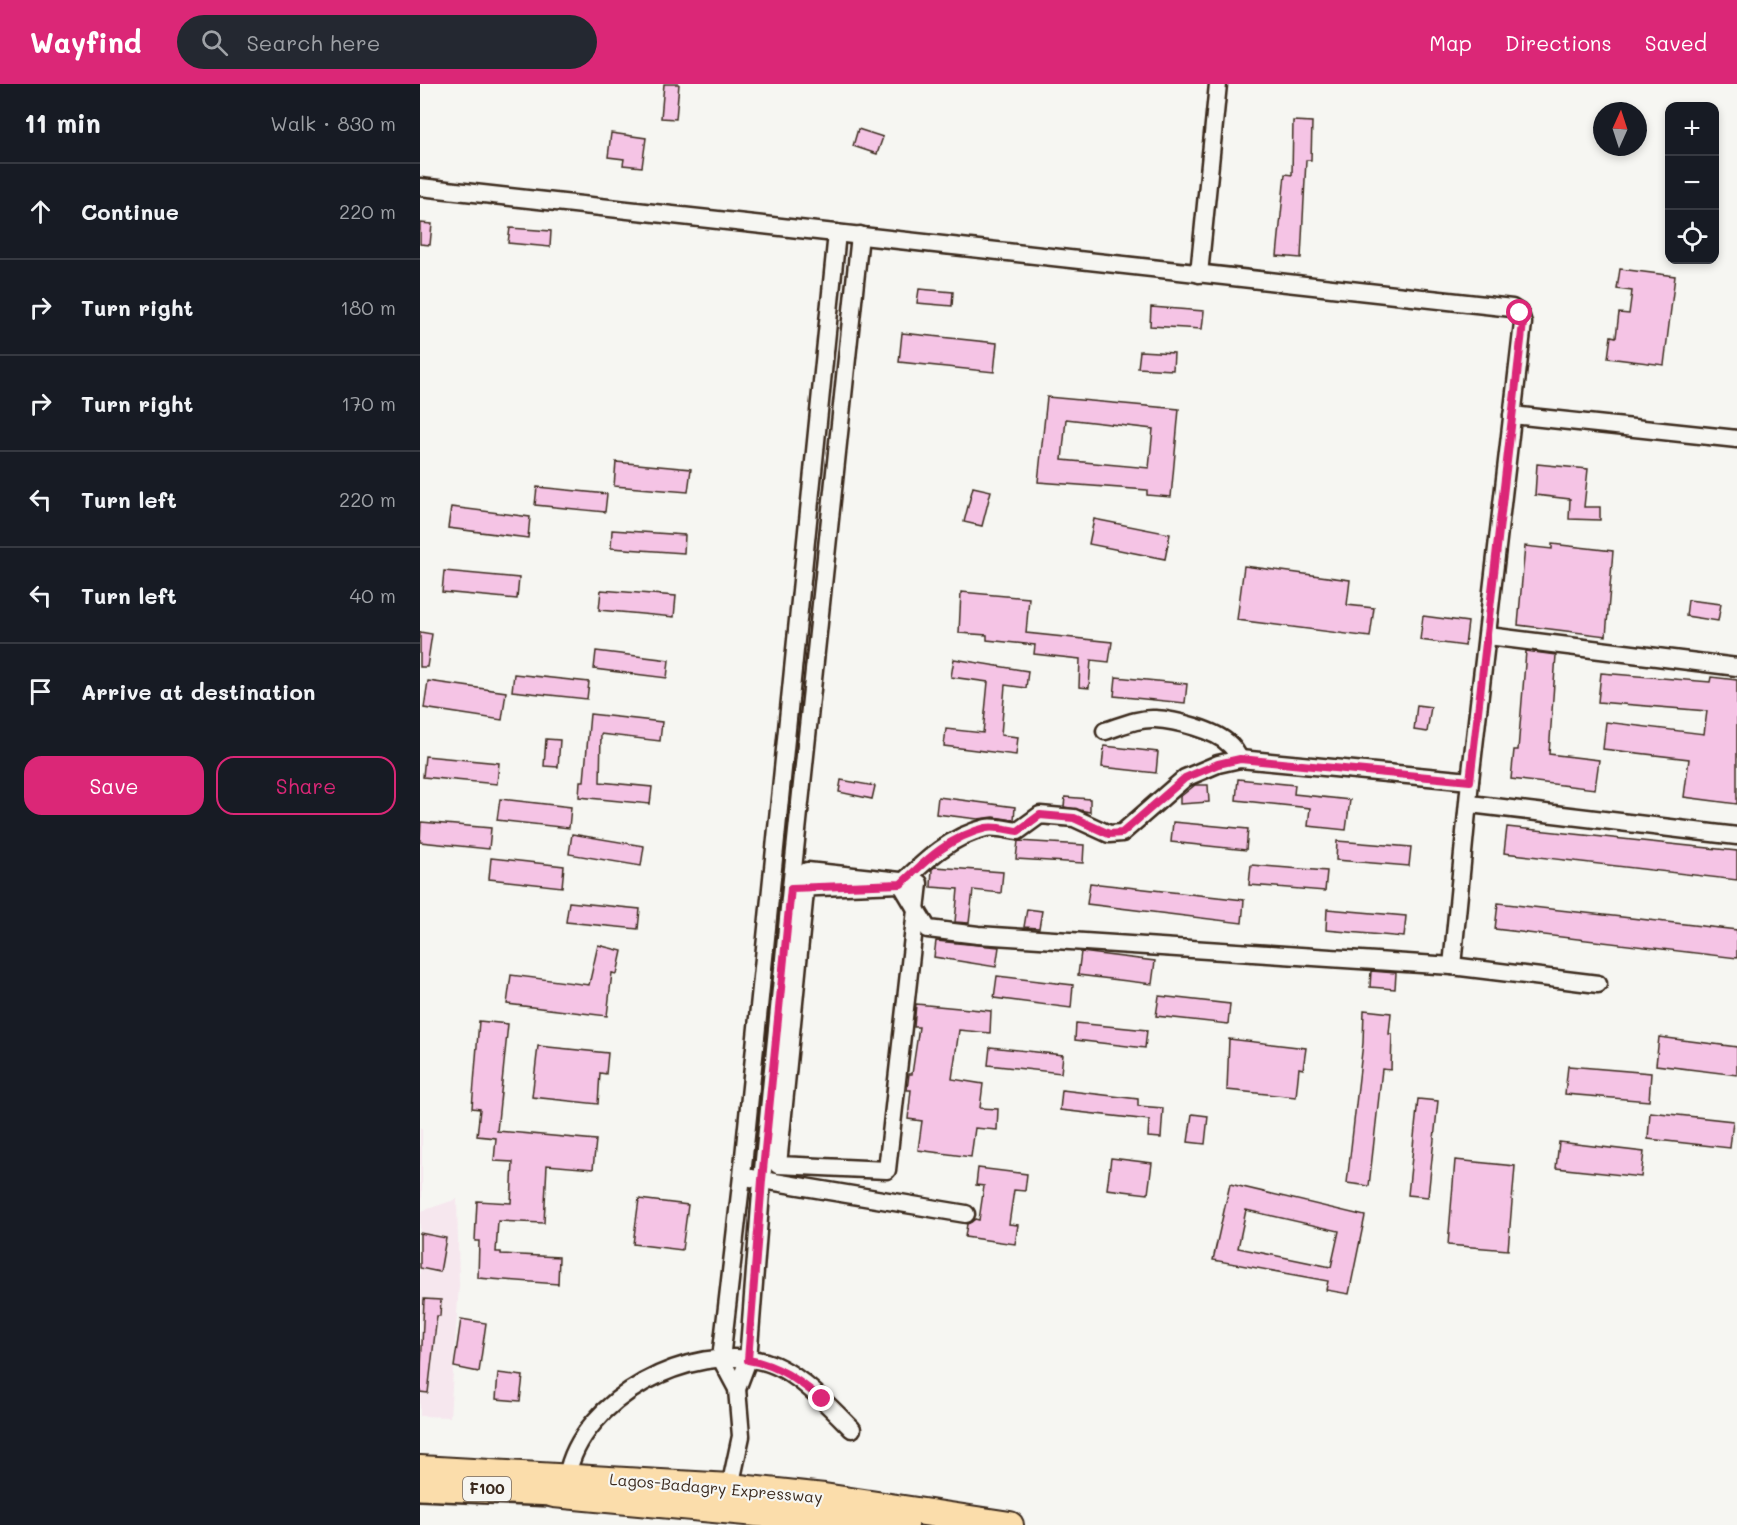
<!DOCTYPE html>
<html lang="en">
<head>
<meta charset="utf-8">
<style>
	:root { --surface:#171b24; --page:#242831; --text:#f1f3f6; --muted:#9ea1a6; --line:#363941; --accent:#db2777 }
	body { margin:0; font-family:Mali,sans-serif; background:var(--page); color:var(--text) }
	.controls { position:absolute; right:18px; top:18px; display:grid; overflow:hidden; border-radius:12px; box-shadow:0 3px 9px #0003 }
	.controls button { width:54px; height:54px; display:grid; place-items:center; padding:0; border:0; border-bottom:2px solid var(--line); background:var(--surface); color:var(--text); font:30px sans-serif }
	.compass { position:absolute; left:1173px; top:18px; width:54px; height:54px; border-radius:50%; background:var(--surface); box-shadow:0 3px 9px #0003; rotate:3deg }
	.stop { position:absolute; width:18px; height:18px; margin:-14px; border:4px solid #db2777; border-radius:50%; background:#fff }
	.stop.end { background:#db2777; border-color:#fff; box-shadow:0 2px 6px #0008 }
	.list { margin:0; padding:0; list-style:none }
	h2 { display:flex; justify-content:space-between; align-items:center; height:78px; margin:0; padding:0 24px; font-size:26px }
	h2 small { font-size:20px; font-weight:400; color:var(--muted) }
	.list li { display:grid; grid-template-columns:39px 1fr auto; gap:18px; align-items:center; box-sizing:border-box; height:96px; padding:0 24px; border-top:2px solid var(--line) }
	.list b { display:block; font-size:22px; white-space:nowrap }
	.list em { font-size:20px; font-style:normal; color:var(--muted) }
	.actions { display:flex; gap:12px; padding:18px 24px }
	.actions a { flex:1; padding:14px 0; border:2px solid var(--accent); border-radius:18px; text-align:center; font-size:21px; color:var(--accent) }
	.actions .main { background:var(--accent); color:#fff }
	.icon { flex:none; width:33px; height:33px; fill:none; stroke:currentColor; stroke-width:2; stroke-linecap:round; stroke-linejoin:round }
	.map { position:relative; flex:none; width:1317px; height:1441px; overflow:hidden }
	header { display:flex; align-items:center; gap:36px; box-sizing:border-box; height:84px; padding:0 30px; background:var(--accent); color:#fff }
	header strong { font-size:28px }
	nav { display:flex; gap:33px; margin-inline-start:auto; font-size:21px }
	.search { width:420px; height:54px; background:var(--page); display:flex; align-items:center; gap:15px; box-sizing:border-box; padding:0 21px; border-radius:33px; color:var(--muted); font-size:22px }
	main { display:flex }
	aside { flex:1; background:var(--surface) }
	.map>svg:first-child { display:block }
	.built { fill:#f6e7ee }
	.building { fill:#f5c4e5; stroke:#3b2a1e; stroke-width:1.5; fill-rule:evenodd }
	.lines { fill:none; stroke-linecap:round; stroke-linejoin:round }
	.minor-casing { stroke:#3b2a1e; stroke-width:21 }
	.primary-casing { stroke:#3b2a1e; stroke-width:30 }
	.trunk-casing { stroke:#3b2a1e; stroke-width:32 }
	.motorway-casing { stroke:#3b2a1e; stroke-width:34 }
	.minor { stroke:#f6f6f2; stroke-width:16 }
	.primary { stroke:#fbddab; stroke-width:26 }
	.trunk { stroke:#fbddab; stroke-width:27 }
	.motorway { stroke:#fbddab; stroke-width:30 }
	.route { stroke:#db2777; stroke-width:8 }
	.labels { text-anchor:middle; stroke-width:4.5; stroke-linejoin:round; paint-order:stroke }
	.shield { fill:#f6f6f2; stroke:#73675e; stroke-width:1.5 }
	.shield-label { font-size:15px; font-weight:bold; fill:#3b2a1e }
	.street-label { font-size:16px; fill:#3b2a1e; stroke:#f6f6f2 }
</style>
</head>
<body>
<header>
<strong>Wayfind</strong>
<div class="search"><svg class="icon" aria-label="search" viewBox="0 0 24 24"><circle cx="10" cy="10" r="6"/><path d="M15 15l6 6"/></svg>Search here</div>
<nav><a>Map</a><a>Directions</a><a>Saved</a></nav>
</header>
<main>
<aside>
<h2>11 min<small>Walk · 830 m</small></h2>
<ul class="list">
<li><svg class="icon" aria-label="ahead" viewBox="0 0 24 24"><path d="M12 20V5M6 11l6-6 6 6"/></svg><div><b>Continue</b></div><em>220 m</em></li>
<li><svg class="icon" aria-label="right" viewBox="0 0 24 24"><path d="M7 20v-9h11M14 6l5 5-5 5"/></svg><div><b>Turn right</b></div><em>180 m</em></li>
<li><svg class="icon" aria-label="right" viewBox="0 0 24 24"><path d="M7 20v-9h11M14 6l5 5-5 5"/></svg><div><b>Turn right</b></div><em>170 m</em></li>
<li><svg class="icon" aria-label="left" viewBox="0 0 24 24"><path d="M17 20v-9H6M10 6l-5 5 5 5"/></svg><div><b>Turn left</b></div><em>220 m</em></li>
<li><svg class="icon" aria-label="left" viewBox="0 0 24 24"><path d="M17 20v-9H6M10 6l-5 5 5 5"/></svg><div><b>Turn left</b></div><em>40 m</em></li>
<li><svg class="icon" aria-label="arrive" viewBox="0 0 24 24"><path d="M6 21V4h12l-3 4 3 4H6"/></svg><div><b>Arrive at destination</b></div></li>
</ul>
<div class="actions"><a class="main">Save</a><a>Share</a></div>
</aside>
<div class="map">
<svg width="1317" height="1441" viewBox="0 0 1317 1441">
	<rect width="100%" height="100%" fill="#f6f6f2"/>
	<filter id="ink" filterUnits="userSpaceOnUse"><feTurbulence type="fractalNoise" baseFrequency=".0167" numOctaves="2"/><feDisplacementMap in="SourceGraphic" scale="12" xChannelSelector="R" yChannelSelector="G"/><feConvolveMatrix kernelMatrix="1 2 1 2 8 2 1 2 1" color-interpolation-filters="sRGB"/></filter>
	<g filter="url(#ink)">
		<polygon class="built" points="0,1043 2,1046 2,1127 37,1115 39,1201 30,1333 0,1332"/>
		<g class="building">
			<polygon points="244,0 259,0 256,35 241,34"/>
			<polygon points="873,37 892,38 891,76 886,76 881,174 857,172 865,90 872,91"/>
			<polygon points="438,45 463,53 457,70 433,62"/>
			<polygon points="191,49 226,54 222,83 203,81 204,75 188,73"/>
			<polygon points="0,139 12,140 10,161 0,160"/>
			<polygon points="90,144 131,147 130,163 88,159"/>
			<polygon points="1200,185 1255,192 1244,281 1188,274 1191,252 1196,253 1199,229 1209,230 1212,207 1197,205"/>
			<polygon points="499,205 533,208 532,222 497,219"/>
			<polygon points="731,223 784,227 782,245 730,242"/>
			<polygon points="482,249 577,259 574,288 479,278"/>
			<polygon points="720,267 754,269 753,286 718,284"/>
			<path d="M627,313L759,325L751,413L727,411V406L618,398ZM646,335L733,345L729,384L642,376Z"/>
			<polygon points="196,378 271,385 268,408 194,402"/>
			<polygon points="1117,380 1168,385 1164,423 1180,423 1180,436 1149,435 1150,415 1115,411"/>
			<polygon points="117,403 187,410 185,428 115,421"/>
			<polygon points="553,403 571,407 562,442 544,438"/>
			<polygon points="31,423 110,433 108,454 28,444"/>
			<polygon points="674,435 750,450 745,475 669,460"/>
			<polygon points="192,446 265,451 264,469 191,464"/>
			<polygon points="1132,460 1193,467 1186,552 1098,541 1105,462 1132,465"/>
			<polygon points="824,482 930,496 927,521 954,524 950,553 817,536"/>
			<polygon points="24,487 99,494 97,515 22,508"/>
			<polygon points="181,506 256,512 254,533 179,526"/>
			<polygon points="541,508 609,514 606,549 692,558 689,578 671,576 669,604 659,603 660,575 614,570 615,561 567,556 567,551 539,549"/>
			<polygon points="1268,516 1301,520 1298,537 1266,532"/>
			<polygon points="1003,532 1048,538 1045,562 1000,556"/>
			<polygon points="0,548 12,550 7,583 0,583"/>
			<polygon points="176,567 249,576 247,594 174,585"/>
			<polygon points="1106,567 1136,571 1129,670 1179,676 1175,705 1091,695 1094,666 1098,666"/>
			<polygon points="534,575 608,587 606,604 585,601 581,651 598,653 596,671 524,662 526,645 563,649 568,598 531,593"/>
			<polygon points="1181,589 1290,598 1291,593 1317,596 1317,720 1264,713 1269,675 1183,665 1186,638 1284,650 1287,627 1178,618"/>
			<polygon points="94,590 169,598 167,615 92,607"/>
			<polygon points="696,593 767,600 765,619 694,612"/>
			<polygon points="8,597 86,608 82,636 4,624"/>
			<polygon points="997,621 1011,623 1007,648 994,646"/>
			<polygon points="170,630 242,638 240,657 181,650 180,698 232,703 230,720 159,713 160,697 164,697"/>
			<polygon points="126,655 140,656 138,683 124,682"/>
			<polygon points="684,662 738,668 736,689 682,683"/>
			<polygon points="5,672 79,679 77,700 3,693"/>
			<polygon points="818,695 875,701 874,710 930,716 926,746 888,742 890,724 816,716"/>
			<polygon points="421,696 455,702 452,715 419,708"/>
			<polygon points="775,701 788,701 789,718 760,720 760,713"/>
			<polygon points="518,713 595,723 594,736 574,733 558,735 516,730"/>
			<polygon points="645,713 670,715 670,728 644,723"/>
			<polygon points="80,715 151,723 149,744 77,736"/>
			<polygon points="1,738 71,744 69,765 0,758"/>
			<polygon points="753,738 828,745 826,766 751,758"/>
			<polygon points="1087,743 1317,767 1317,796 1084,769"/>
			<polygon points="152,750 224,762 221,782 149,770"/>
			<polygon points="598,757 664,761 663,779 596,775"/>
			<polygon points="917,757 991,763 989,782 916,776"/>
			<polygon points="71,774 144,782 142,803 69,795"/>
			<polygon points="831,781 907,787 905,807 829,801"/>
			<polygon points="515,783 583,788 581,809 553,806 549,839 535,838 538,805 511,803 512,785"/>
			<polygon points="670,799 824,816 822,839 667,820"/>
			<polygon points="149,818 220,825 218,845 146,838"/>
			<polygon points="1078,819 1317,846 1317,874 1075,845"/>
			<polygon points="607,825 622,827 619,844 604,843"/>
			<polygon points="907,825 986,832 984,853 906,846"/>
			<polygon points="516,857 579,863 576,883 514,873"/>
			<polygon points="178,861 202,867 197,890 192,889 187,932 87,920 91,891 169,901"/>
			<polygon points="661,868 735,877 732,900 658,891"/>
			<polygon points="951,887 976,889 975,905 950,903"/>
			<polygon points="577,892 653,901 651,924 574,914"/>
			<polygon points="739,912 810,920 808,940 736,932"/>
			<polygon points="496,920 571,927 570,949 539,946 532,995 563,1000 560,1024 578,1025 577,1046 555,1044 551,1073 498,1066 502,1037 488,1035 491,1006 487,1006 489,990 492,990 499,943 494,943"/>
			<polygon points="944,926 971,929 969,950 972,950 971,986 962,985 949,1102 927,1099 943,959"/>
			<polygon points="59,937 88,940 77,1047 176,1056 173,1085 127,1081 124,1139 78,1137 76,1168 81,1168 81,1170 139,1173 138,1200 58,1194 59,1157 55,1157 57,1117 91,1119 93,1078 74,1077 76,1054 57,1052 60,1025 52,1024"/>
			<polygon points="656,939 727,946 725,964 655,956"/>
			<polygon points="1239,953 1317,963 1317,991 1236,981"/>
			<polygon points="809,955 886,964 883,985 879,984 876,1013 807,1006"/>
			<polygon points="118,962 188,969 186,990 180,989 178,1020 112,1013"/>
			<polygon points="570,963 643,971 641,989 568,981"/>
			<polygon points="1148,982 1231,989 1229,1017 1145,1010"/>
			<polygon points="642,1006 718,1015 718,1022 743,1024 741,1054 728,1053 729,1036 640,1026"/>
			<polygon points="998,1015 1018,1017 1008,1113 988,1111"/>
			<polygon points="1230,1028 1313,1037 1310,1064 1228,1055"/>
			<polygon points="772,1030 788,1032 785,1060 768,1058"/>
			<polygon points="1139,1058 1224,1068 1221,1093 1136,1084"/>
			<polygon points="691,1074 732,1079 728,1110 687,1105"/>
			<polygon points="1035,1076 1095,1082 1088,1166 1028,1161"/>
			<polygon points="558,1084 607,1090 605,1107 594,1106 589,1140 598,1141 595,1160 545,1153 547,1140 555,1135 559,1136 564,1102 556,1101"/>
			<path d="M810,1100L945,1132L929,1210L906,1206L908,1197L793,1176ZM826,1126L919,1147L911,1183L818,1164Z"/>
			<polygon points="219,1115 268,1121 262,1166 213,1160"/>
			<polygon points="0,1149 26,1154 20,1188 0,1184"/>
			<polygon points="4,1215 21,1216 20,1232 17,1232 8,1309 0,1308"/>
			<polygon points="41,1235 66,1239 59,1288 34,1283"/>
			<polygon points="78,1289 103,1292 100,1317 76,1315"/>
		</g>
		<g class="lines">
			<g class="minor-casing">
				<g id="minor">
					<polyline points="0,103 1092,224 1100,229 1103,239 1050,697 1032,882"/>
					<polyline points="779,190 798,0"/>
					<polyline points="1092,331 1317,355"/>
					<polyline points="1068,552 1317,583"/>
					<path d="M685,647C701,642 718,634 735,635C755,636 795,646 809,660C814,664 817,671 820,675"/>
					<polyline points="1050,720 1317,752"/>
					<polygon points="387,787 499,799 467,1086 358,1081"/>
					<path d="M481,800C506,776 531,752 566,744C575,742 589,746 598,747L620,731L654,734L689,750L702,749L765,694L798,680L820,675L1050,697"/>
					<polyline points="371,804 481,800 508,845 558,851 1032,882 1178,900"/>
					<polyline points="331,1094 546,1130"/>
					<polyline points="317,1305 328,1276 342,1096 371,804 440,151"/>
					<path d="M147,1392C162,1314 270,1258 346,1278C377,1287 410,1323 432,1345"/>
					<polyline points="310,1403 321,1352 317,1305 301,1275 322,1092 417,149"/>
				</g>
			</g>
			<g class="primary-casing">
				<polyline id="primary" points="0,1385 310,1403 404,1413 590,1441"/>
			</g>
			<g class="trunk-casing">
				<polyline id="trunk" points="0,1402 134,1408"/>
			</g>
			<g class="motorway-casing">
				<polyline id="motorway" points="134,1408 483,1441"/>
			</g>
			<use href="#minor" class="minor"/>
			<use href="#primary" class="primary"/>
			<use href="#trunk" class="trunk"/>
			<use href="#motorway" class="motorway"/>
		</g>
	</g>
	<g class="lines" filter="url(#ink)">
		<path class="route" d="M402,1315C379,1297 357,1280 328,1276L342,1096L371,804L481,800C506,776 531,752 566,744C575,742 589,746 598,747L620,731L654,734L689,750L702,749L765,694L798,680L820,675L1050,697L1103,239L1100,229"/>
	</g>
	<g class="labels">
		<rect class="shield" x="43" y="1393" width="48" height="24" rx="4.5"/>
		<g class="shield-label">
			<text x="67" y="1410">F100</text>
		</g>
		<g class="street-label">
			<text transform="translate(296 1404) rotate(5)" y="6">Lagos-Badagry Expressway</text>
		</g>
	</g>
</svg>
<div class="controls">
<button>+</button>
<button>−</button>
<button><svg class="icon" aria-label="locate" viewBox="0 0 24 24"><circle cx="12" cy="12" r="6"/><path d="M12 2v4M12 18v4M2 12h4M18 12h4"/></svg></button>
</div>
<svg class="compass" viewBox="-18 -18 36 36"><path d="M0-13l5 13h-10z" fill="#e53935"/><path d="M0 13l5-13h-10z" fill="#9ea1a6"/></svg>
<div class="stop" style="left:1100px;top:229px"></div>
<div class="stop end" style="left:402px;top:1315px"></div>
</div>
</main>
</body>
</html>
